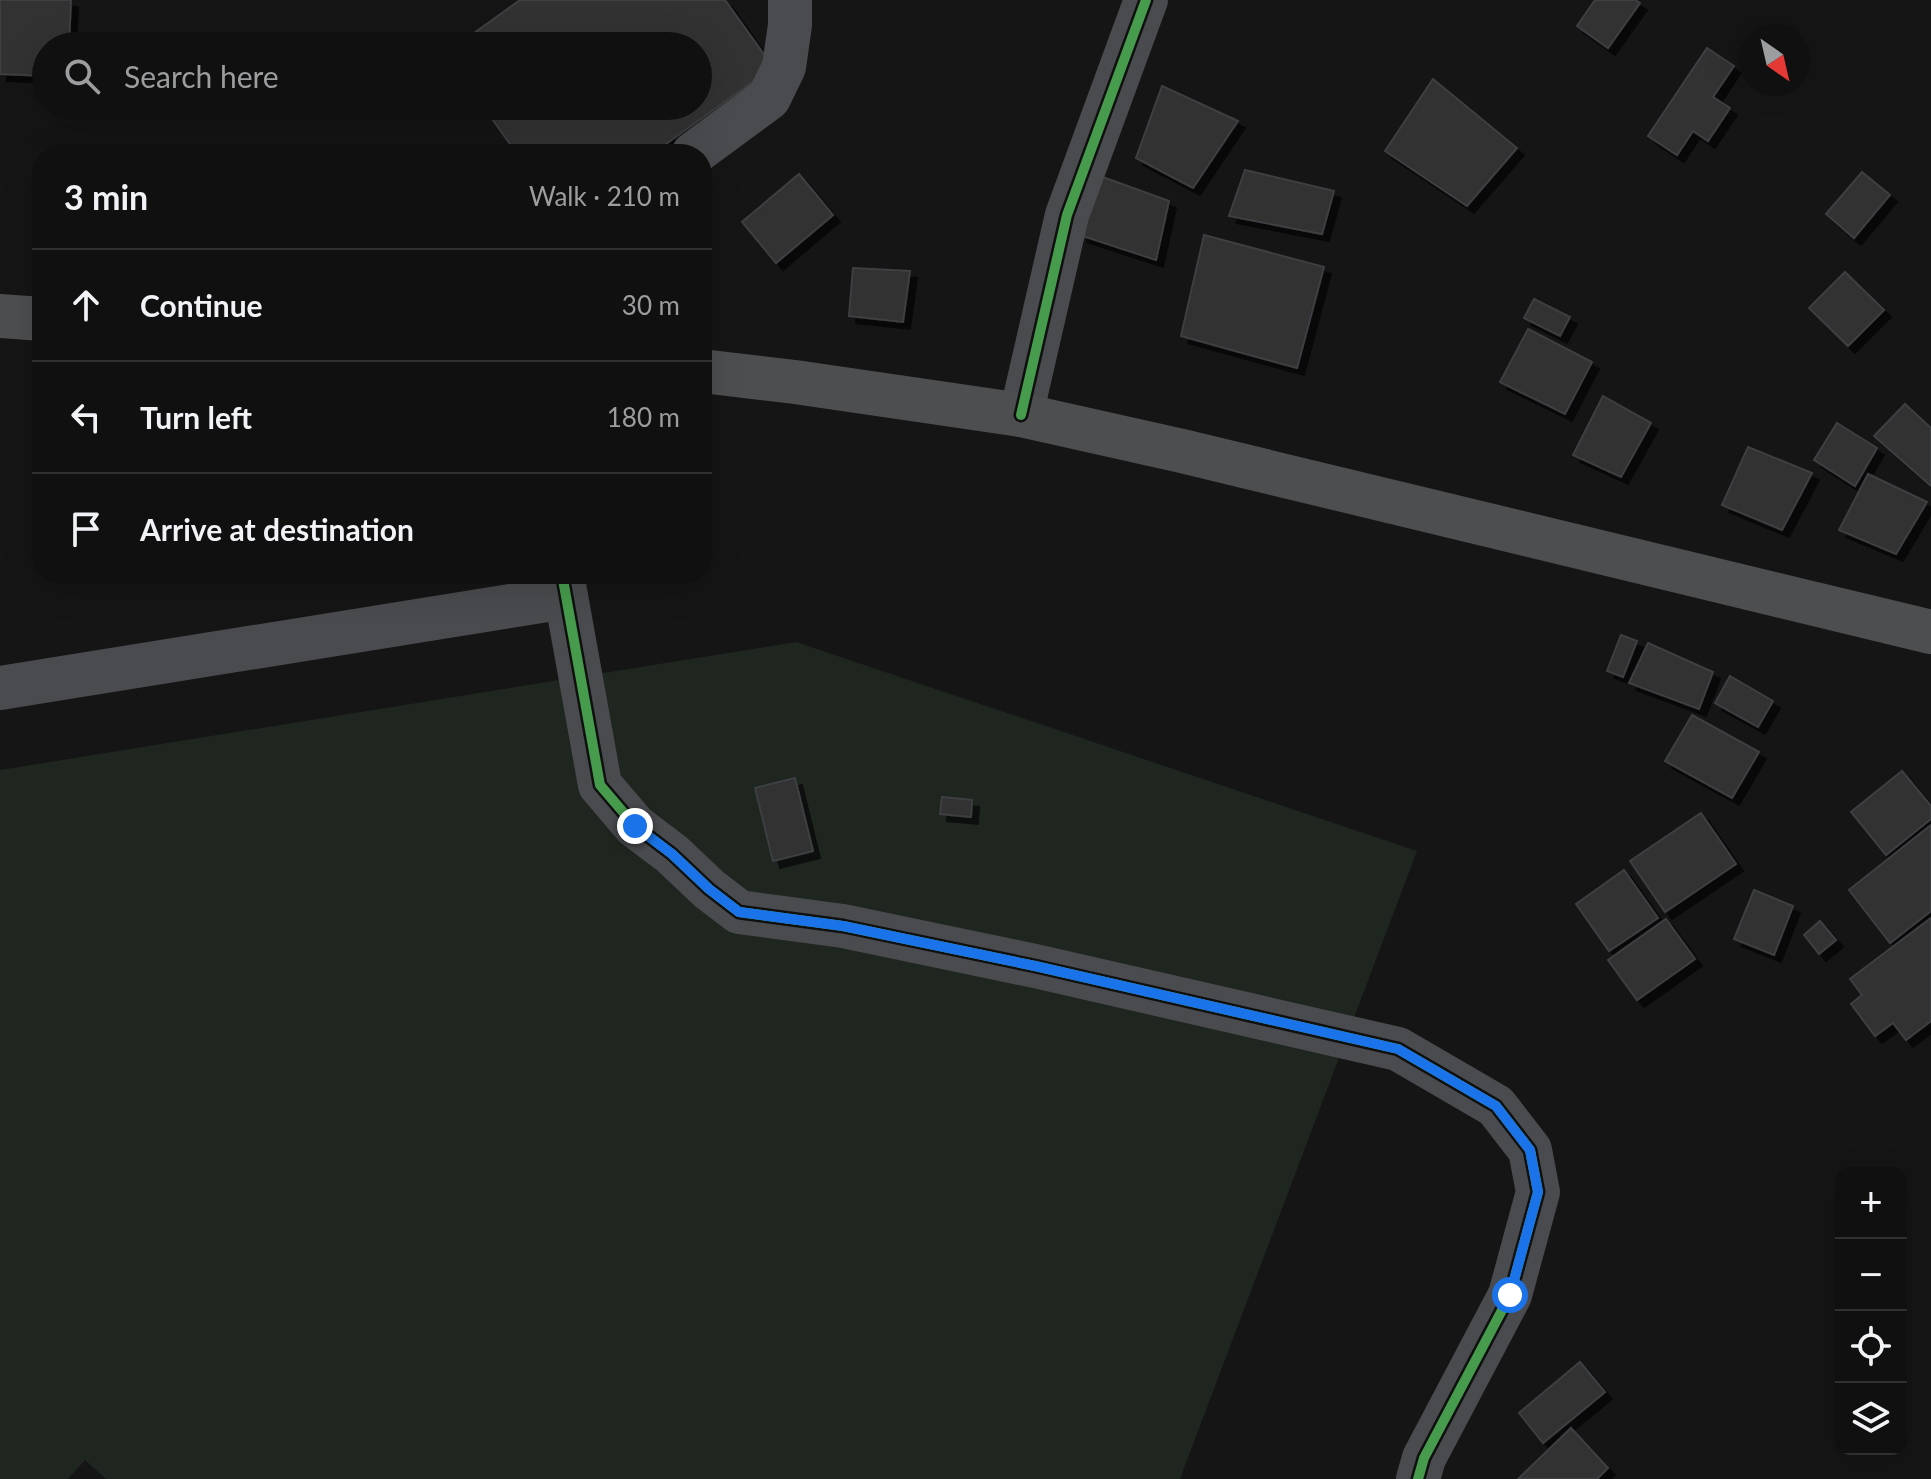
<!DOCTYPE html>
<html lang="en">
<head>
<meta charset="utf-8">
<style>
	:root { --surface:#101010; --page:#1e1e1e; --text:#f1f3f6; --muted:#9c9d9f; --line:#303030 }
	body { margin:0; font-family:Lato,sans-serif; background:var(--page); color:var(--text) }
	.controls { position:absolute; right:24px; bottom:24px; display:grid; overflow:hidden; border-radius:16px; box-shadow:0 8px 32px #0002 }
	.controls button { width:72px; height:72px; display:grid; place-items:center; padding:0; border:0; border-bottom:2px solid var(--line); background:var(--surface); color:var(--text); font:40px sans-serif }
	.compass { position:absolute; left:1739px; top:24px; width:72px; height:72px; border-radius:50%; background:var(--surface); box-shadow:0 8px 32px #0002; rotate:146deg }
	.stop { position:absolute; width:24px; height:24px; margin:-18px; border:6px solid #1a73e8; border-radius:50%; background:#fff }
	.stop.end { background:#1a73e8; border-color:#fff; box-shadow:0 2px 8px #0008 }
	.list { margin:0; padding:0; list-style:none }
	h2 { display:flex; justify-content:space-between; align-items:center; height:104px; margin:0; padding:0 32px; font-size:34px }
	h2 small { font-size:26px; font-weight:400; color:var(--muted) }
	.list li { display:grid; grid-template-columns:52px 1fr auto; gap:24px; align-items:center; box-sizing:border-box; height:112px; padding:0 32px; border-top:2px solid var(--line) }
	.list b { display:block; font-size:30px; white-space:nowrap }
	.list em { font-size:26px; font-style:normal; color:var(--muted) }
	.icon { flex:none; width:44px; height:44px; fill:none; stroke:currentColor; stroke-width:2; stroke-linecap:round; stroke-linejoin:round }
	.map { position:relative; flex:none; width:1931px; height:1479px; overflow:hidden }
	.search { position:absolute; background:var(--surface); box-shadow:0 8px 32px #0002; left:32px; top:32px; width:680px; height:88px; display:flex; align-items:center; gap:20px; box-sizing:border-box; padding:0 28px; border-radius:44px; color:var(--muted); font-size:30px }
	.panel { position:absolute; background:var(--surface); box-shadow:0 8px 32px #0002; left:32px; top:144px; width:680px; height:440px; border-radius:32px }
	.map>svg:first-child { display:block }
	.green { fill:#1f2620 }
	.building { fill:#303031; stroke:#3e3f42; stroke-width:2; filter:url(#shadow) }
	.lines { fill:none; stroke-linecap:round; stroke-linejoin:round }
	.minor { stroke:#4a4b4e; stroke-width:44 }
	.highway { stroke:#4c4e50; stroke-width:44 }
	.cycleway-casing { stroke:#101011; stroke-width:15 }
	.cycleway { stroke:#469c4c; stroke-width:10 }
	.route { stroke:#1a73e8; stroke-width:10 }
</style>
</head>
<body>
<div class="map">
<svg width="1931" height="1479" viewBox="0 0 1931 1479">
	<defs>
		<filter id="shadow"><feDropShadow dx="7" dy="7" stdDeviation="0" flood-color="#0009"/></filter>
	</defs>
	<rect width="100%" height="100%" fill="#151516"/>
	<polygon class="green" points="796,642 1417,851 1180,1479 106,1479 85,1460 68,1479 0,1479 0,770"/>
	<g class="building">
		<polygon points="0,0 71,0 69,46 46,46 46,76 0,74"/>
		<polygon points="520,0 725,0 773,67 652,154 517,154 483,106 698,106 698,46 456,46"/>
		<polygon points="1595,0 1635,0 1640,3 1608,48 1577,26"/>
		<polygon points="1707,48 1734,66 1713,97 1730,108 1708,141 1693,131 1677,155 1648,136"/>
		<polygon points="1433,79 1517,148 1467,206 1385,151"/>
		<polygon points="1162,86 1238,121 1193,188 1136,158"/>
		<polygon points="1245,170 1334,191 1322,234 1229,216"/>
		<polygon points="1862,172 1890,195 1854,238 1826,214"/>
		<polygon points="799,174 833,215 776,263 742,222"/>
		<polygon points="1097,175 1169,201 1156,260 1080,235"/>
		<polygon points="1204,235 1324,267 1297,368 1181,336"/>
		<polygon points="853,268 910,271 903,322 849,316"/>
		<polygon points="1845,272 1884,310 1848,346 1809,308"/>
		<polygon points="1534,299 1570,317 1560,336 1524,318"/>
		<polygon points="1528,329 1592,362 1565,414 1500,382"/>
		<polygon points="1603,396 1651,423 1621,477 1573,455"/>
		<polygon points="1905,404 1931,428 1931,486 1874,436"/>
		<polygon points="1837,423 1877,448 1855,486 1814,460"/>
		<polygon points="1748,447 1812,473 1782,530 1722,505"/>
		<polygon points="1868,474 1927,502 1896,554 1839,530"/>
		<polygon points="1621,635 1637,641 1623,677 1607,671"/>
		<polygon points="1648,643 1713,672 1699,709 1629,683"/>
		<polygon points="1730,676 1773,701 1758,727 1715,703"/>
		<polygon points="1692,715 1759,752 1732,798 1665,761"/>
		<polygon points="1902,771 1931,806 1931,819 1886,855 1851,812"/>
		<polygon points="795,778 813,851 773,861 755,788"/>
		<polygon points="942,797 972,800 971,817 940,814"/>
		<polygon points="1701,813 1736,864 1665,912 1630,861"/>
		<polygon points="1931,825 1931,911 1890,943 1849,890"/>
		<polygon points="1624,870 1658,918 1609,951 1576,904"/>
		<polygon points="1754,890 1793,906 1774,955 1734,939"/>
		<polygon points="1931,918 1931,1021 1906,1040 1893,1023 1875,1036 1851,1004 1862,995 1850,979"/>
		<polygon points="1666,919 1695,959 1637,1000 1608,960"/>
		<polygon points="1820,921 1836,940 1819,954 1804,935"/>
		<polygon points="1580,1362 1605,1392 1543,1443 1519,1413"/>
		<polygon points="1571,1428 1608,1468 1597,1479 1518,1479"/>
	</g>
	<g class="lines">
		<g class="minor">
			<polyline points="693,154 769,98 784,67 790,25 790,0"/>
			<polyline points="1021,415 1067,215 1146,0"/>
			<polyline points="562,574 600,785 635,826 672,854 709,889 739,912 843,926 1035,966 1398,1049 1496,1106 1530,1150 1538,1192 1510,1295 1424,1458 1418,1479"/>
			<polyline points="0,688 566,597"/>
		</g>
		<g class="highway">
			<polyline points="0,316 42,319"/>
			<polyline points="702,371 795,382 1021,415 1182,451 1931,632"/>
		</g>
		<g class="cycleway-casing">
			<g id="cycleway">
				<polyline points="1021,415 1067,215 1146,0"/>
				<polyline points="562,574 600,785 635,826 672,854 709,889 739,912 843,926 1035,966 1398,1049 1496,1106 1530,1150 1538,1192 1510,1295 1424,1458 1418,1479"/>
			</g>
		</g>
		<use href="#cycleway" class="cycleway"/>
	</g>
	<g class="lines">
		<polyline class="route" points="635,826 672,854 709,889 739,912 843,926 1035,966 1398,1049 1496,1106 1530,1150 1538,1192 1510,1295"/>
	</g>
</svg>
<div class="controls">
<button>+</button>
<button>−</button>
<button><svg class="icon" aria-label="locate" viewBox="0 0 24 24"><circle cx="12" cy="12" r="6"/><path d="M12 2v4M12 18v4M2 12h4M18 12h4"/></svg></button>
<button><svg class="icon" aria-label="layers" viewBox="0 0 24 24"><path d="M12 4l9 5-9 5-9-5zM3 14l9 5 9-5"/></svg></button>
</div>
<svg class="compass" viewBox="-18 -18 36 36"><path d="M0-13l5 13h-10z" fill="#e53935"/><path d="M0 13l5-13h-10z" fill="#9c9d9f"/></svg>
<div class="stop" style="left:1510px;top:1295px"></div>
<div class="stop end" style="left:635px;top:826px"></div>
<div class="search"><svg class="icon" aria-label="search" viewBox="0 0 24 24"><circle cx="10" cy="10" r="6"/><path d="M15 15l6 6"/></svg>Search here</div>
<section class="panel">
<h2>3 min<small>Walk · 210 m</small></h2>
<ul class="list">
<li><svg class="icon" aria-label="ahead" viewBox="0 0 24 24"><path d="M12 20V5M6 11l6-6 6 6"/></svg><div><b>Continue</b></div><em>30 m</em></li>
<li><svg class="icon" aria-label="left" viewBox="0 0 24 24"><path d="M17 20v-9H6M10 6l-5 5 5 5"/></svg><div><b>Turn left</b></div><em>180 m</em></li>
<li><svg class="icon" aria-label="arrive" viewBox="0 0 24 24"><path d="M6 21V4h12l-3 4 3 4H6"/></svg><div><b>Arrive at destination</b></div></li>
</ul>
</section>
</div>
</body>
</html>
